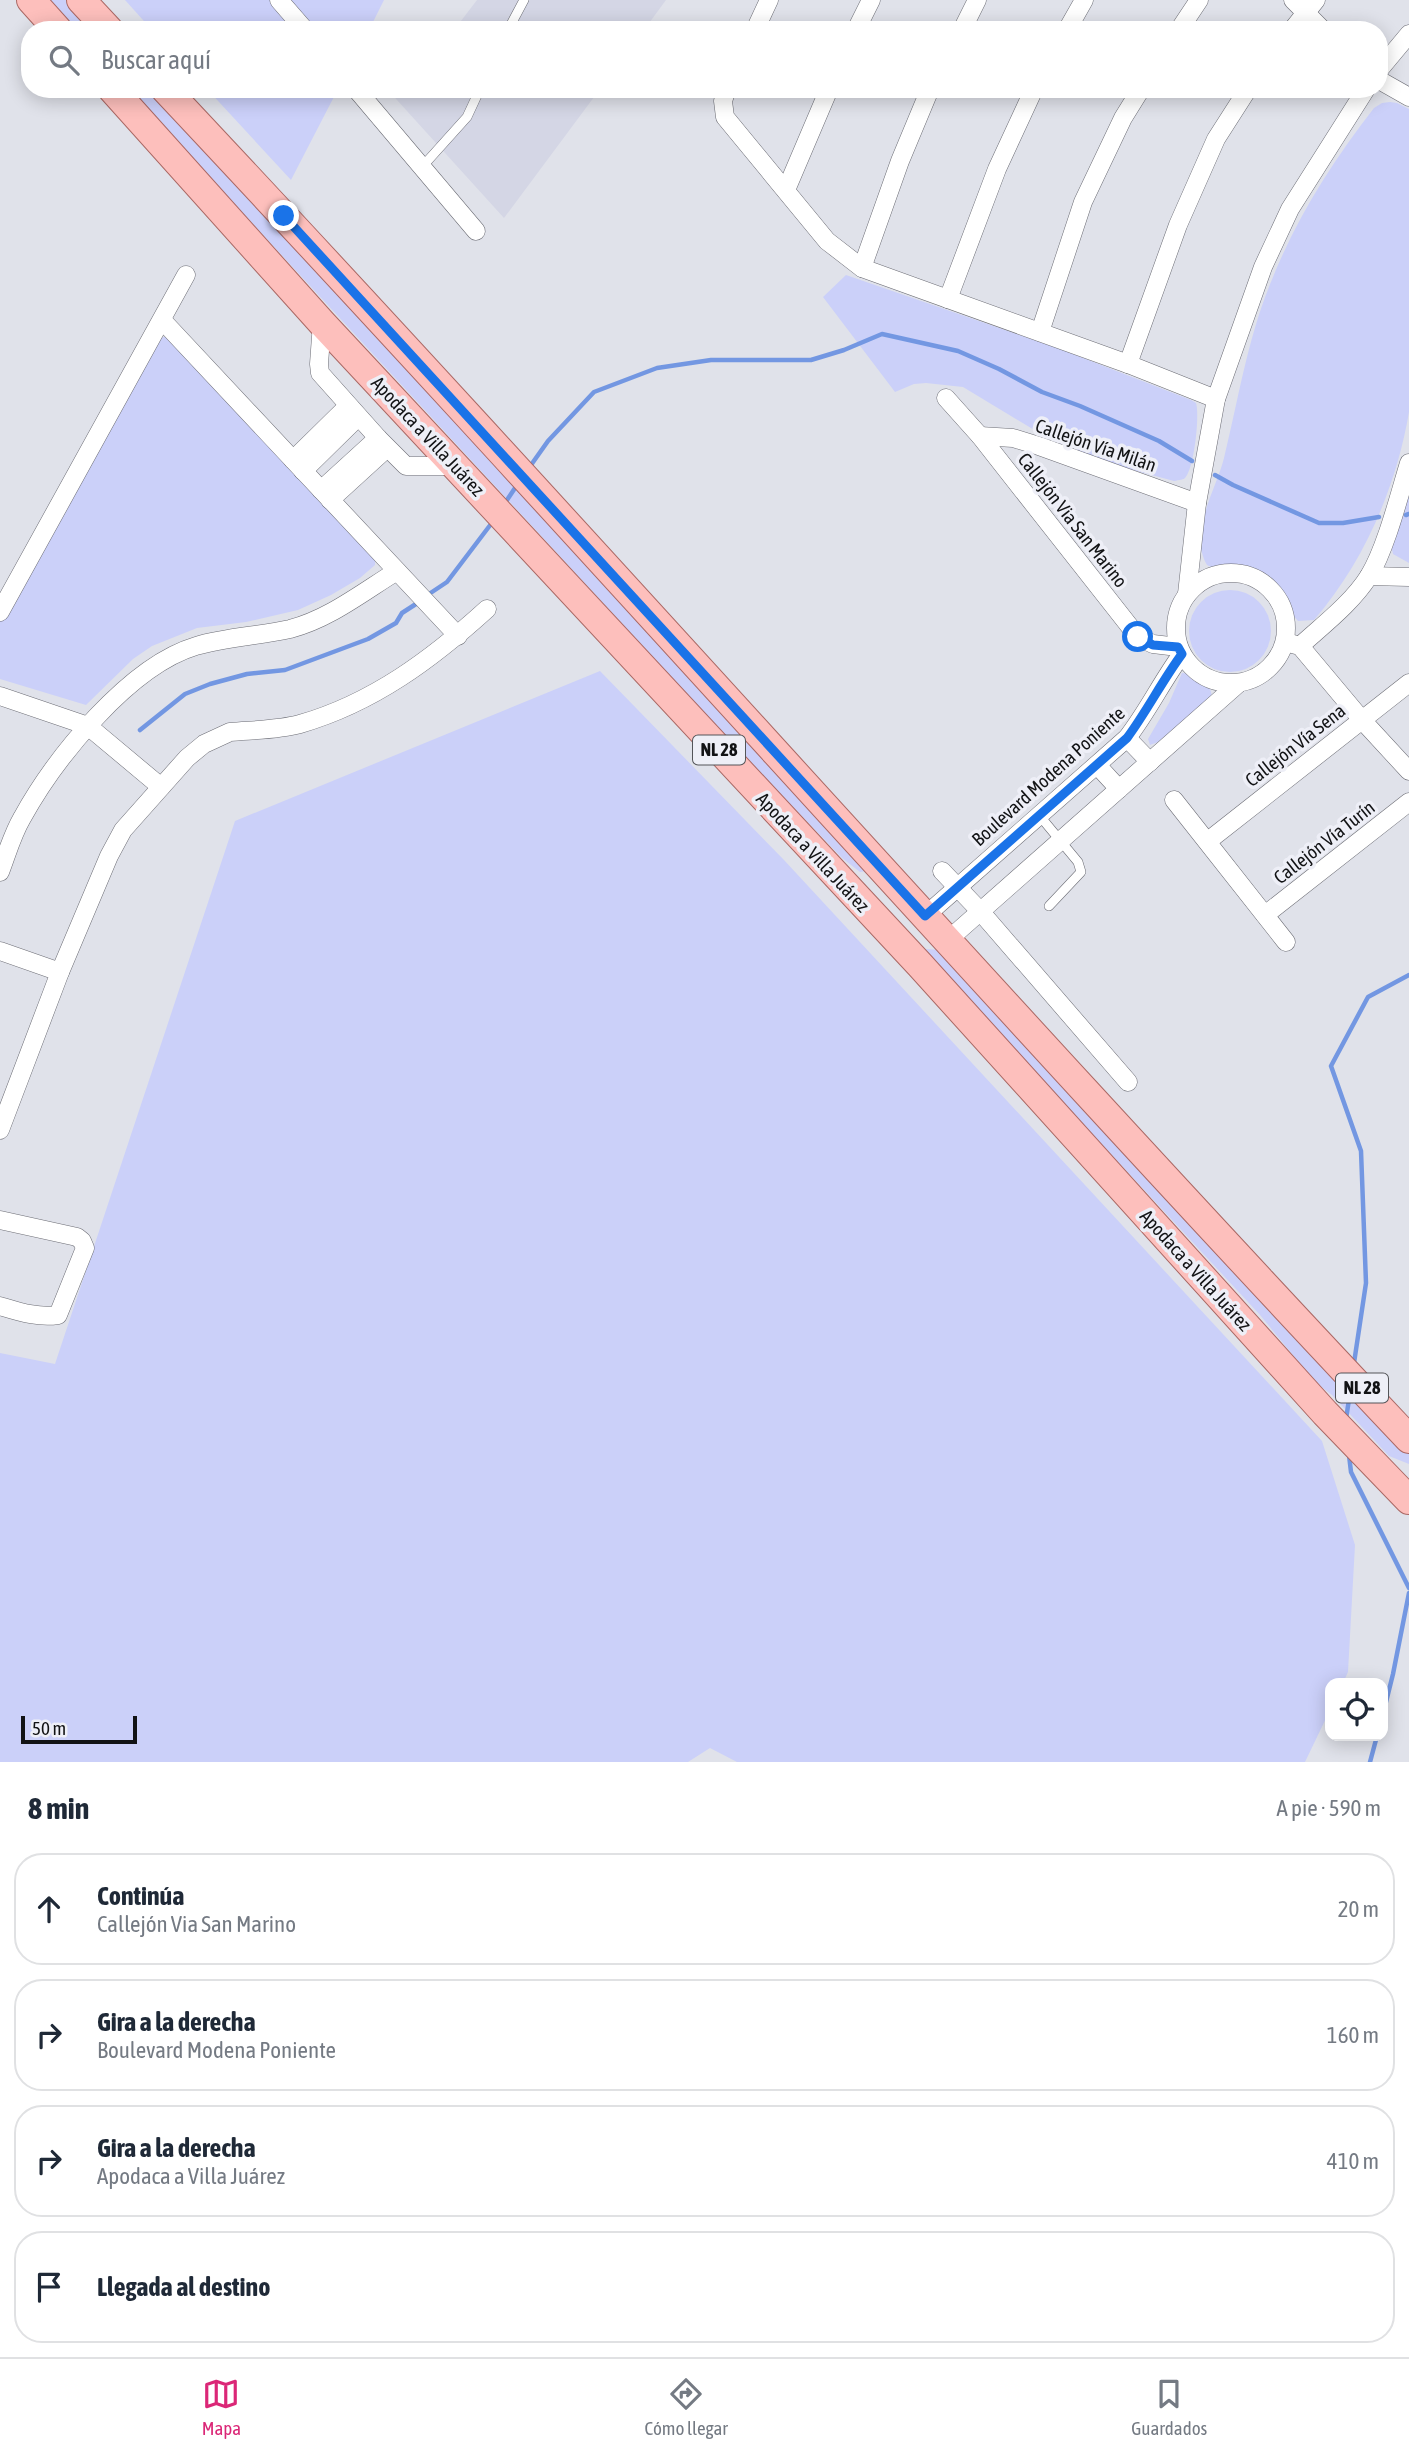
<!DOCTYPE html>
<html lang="es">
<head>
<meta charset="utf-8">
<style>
	:root { --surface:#fff; --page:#f6f6f7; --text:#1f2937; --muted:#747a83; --line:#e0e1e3; --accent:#db2777 }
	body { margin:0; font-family:"Asap Condensed",sans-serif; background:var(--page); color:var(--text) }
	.controls { position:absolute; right:21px; bottom:21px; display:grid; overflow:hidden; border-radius:14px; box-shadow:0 4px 18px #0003 }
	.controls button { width:63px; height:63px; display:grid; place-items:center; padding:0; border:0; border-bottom:2px solid var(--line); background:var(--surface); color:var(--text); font:35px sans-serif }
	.scale { position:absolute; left:21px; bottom:18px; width:116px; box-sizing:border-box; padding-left:7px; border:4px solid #121315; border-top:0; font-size:19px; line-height:24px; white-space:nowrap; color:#121315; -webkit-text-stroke:5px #eeeff7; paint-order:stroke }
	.stop { position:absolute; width:21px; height:21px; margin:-16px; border:5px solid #1a73e8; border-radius:50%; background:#fff }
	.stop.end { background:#1a73e8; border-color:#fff; box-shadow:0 2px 7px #0008 }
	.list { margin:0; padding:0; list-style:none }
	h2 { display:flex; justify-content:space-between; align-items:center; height:91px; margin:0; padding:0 28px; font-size:30px }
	h2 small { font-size:23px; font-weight:400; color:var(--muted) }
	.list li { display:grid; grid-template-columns:46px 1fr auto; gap:21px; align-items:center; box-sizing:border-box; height:112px; margin:0 14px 14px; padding:0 14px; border:2px solid var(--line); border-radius:28px }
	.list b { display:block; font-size:26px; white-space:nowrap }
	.list p { margin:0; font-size:23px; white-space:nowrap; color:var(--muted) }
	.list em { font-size:23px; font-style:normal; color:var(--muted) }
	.icon { flex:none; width:38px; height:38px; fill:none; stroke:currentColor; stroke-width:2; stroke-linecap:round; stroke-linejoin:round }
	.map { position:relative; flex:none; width:1409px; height:1762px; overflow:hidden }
	.search { position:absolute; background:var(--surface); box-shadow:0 4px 18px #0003; left:21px; right:21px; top:21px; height:77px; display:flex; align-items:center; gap:18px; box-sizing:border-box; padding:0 24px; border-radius:28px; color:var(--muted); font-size:26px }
	.sheet { height:595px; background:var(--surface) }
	nav { display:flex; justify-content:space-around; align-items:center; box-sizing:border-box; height:98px; border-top:2px solid var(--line); background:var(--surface); font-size:19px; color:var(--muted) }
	nav a { display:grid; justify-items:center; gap:4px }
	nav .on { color:var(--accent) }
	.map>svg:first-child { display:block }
	.built { fill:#d4d6e5 }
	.green { fill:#cbd0f9 }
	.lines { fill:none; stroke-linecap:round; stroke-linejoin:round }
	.stream { stroke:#7397e2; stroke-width:4.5 }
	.service-casing { stroke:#6c6d75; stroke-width:10 }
	.minor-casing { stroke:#6c6d75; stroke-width:19 }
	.primary-casing { stroke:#aa6864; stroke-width:30 }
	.service { stroke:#fff; stroke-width:9 }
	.minor { stroke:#fff; stroke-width:18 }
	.primary { stroke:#fdbfbc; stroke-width:28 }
	.route { stroke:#1a73e8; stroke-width:9 }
	.labels { text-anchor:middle; stroke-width:7; stroke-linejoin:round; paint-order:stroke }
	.shield { fill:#eeeff7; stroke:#545559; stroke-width:2 }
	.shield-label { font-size:18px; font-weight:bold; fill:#121315 }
	.street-label { font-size:19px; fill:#121315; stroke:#eeeff7 }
</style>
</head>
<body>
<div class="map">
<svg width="1409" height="1762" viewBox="0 0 1409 1762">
	<rect width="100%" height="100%" fill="#e0e2ea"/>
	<g class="built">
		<polygon points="477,0 666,0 644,30 454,30"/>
		<polygon points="387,89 408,90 600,89 504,218"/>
	</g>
	<g class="green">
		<polygon points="47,0 73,0 101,30 74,30"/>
		<polygon points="125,0 384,0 369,30 152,30"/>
		<polygon points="128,89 156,89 867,871 860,872 842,858 752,764"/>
		<polygon points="207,89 338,89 291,180"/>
		<path d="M1390,102L1397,103L1409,109V412C1396,488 1364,562 1314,620L1298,621C1283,605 1278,581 1255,573C1240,567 1220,573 1207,565C1188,533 1216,490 1224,458C1238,401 1247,342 1269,287C1294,222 1331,163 1374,108L1382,103Z"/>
		<path d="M846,275L1060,349L1191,400L1196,403C1200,414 1194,472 1184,479C1184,479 1175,481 1174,481L1107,463L1051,440L963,387L926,383L914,384L895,392L823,297Z"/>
		<polygon points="167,336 375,559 375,565 360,578 331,595 298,610 246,622 197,628 152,646 133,659 86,705 0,679 0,620 161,338"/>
		<polygon points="1409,486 1409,563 1393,554 1390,540"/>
		<circle cx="1230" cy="631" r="41"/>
		<polygon points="600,671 784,860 1322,1441 1355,1545 1348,1672 1343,1683 1330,1683 1330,1710 1305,1762 737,1762 710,1748 688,1762 0,1762 0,1353 55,1364 235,821"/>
		<path d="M1182,673C1197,674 1213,683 1212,700L1158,742L1150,745L1148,739L1169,703Z"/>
		<polygon points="887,909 925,949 941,950 1409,1447 1409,1464 1389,1456 1332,1395 1315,1382 1260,1315 885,910"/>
	</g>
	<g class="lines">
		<g class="stream">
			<polyline points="531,465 548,441 594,392 657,368 711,360 811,360 844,350 882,334 958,351 999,369 1042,392 1080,406 1159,441 1192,461"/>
			<polyline points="1215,475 1233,485 1319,523 1343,523 1379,517"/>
			<polyline points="507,500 515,488"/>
			<polyline points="1406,515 1409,514"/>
			<polyline points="426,596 447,582 491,524"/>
			<polyline points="140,730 185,694 210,684 247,674 285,670 368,639 396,623 402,613 419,602"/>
			<polyline points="1354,1363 1366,1283 1361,1151 1331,1066 1368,997 1409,975"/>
			<polyline points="1346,1419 1350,1393"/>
			<polyline points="1349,1455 1351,1472 1409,1588"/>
			<polyline points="1383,1714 1393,1674 1409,1593"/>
			<polyline points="1370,1762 1377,1736"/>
		</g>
		<g class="service-casing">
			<g id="service">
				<polyline points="508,30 524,0"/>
				<polyline points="422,167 467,117 480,89"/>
				<polyline points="1039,815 1078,862 1081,872 1049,906"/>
			</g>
		</g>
		<g class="minor-casing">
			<g id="minor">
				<polyline points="279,0 305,30"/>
				<polyline points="1293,0 1323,30"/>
				<polyline points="755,30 769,0"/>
				<polyline points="856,30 871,0"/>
				<polyline points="962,30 977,0"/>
				<polyline points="1067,30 1084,0"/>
				<polyline points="1179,30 1199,0"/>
				<polyline points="1292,30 1316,0"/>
				<polyline points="1379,70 1409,34"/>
				<polyline points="1379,80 1409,97"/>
				<polyline points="356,89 476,231"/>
				<polyline points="727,89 723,101 725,117 827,241 862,268 1128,364 1216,399"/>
				<polyline points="786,190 829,89"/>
				<polyline points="862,268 900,161 930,89"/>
				<polyline points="948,299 997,169 1034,89"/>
				<polyline points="162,320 458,636"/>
				<polyline points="322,323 319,364 320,373 378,438 406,466 456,466"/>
				<polyline points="1040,332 1083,202 1123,118 1141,89"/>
				<polyline points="1128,364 1178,225 1216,139 1248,89"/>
				<polyline points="946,398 980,436 1138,637 1153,644 1178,647"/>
				<polyline points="980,436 1013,438 1039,446 1197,503"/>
				<polyline points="293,460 348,406"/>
				<polyline points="303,471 358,417"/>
				<polyline points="321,490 378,438"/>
				<polyline points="330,500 387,448"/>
				<circle cx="1231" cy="628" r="55"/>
				<polyline points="1369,576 1409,577"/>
				<polyline points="1187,594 1197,503 1216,399 1263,267 1290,209 1366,89"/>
				<polyline points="0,612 186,275"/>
				<polyline points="1289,643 1300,646 1362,720 1409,771"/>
				<path d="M1300,646C1323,625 1352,603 1369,576C1386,548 1399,496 1409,463"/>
				<polyline points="0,696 88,726 161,787"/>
				<polyline points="1127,738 1150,762"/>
				<polyline points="1097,765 1119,789"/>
				<polyline points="1174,800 1286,942"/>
				<polyline points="1208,841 1409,683"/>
				<polyline points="942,871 980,911 1128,1082"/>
				<path d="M0,872C7,854 12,835 22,818C55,758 129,666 196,646C226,637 259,636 290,629C329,619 363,592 397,571"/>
				<polyline points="1265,915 1409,802"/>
				<path d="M925,916L1127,738C1148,711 1162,681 1182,654"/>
				<polyline points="948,940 1239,683"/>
				<polyline points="0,951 60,972"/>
				<path d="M0,1130L60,972L109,856L123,830L187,758L204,744L230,732C253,730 278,730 300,724C373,703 432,659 487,609"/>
				<path d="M0,1220L77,1237L82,1241L85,1248L58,1315C38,1318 20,1312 0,1306"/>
			</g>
		</g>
		<g class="primary-casing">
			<g id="primary">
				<polyline points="31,0 58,30"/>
				<polyline points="81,0 109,30"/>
				<polyline points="112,89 322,323 920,965 1325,1413 1409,1500"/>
				<path d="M165,89C584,535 989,994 1409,1439"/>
			</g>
		</g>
		<use href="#service" class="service"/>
		<use href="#minor" class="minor"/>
		<use href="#primary" class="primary"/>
	</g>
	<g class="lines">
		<path class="route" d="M284,216L925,916L1127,738C1147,711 1162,681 1182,654L1178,647L1153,645L1138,637"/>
	</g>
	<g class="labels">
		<g class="shield">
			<rect x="693" y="735.5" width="52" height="29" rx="5"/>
			<rect x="1336" y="1373.5" width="52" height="29" rx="5"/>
		</g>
		<g class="shield-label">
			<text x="719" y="756">NL 28</text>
			<text x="1362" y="1394">NL 28</text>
		</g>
		<g class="street-label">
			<text transform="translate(428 436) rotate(47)" y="7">Apodaca a Villa Juárez</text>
			<text transform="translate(1096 445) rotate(19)" y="7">Callejón Vía Milán</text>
			<text transform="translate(1073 520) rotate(52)" y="7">Callejón Via San Marino</text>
			<text transform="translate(1295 745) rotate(-38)" y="7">Callejón Vía Sena</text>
			<text transform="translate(1048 776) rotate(-42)" y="7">Boulevard Modena Poniente</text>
			<text transform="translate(1324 842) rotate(-38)" y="7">Callejón Vía Turín</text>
			<text transform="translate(813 852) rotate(47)" y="7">Apodaca a Villa Juárez</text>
			<text transform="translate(1196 1270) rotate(48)" y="7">Apodaca a Villa Juárez</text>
		</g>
	</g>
</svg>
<div class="controls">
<button><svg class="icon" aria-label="locate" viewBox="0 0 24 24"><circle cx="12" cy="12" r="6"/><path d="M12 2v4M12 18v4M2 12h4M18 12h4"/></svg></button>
</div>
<div class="scale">50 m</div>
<div class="stop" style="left:1138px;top:637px"></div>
<div class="stop end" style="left:284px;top:216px"></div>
<div class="search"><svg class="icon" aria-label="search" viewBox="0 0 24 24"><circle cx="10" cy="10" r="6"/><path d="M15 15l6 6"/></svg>Buscar aquí</div>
</div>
<section class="sheet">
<h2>8 min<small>A pie · 590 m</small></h2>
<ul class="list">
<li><svg class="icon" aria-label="ahead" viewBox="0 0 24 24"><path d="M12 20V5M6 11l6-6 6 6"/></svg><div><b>Continúa</b><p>Callejón Via San Marino</p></div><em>20 m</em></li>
<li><svg class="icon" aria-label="right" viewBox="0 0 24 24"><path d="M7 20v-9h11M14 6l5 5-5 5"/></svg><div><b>Gira a la derecha</b><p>Boulevard Modena Poniente</p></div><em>160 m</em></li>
<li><svg class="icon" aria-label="right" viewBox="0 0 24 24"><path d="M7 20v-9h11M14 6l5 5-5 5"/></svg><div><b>Gira a la derecha</b><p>Apodaca a Villa Juárez</p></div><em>410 m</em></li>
<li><svg class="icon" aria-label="arrive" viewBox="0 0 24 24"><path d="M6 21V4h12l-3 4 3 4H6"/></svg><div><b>Llegada al destino</b></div></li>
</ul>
</section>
<nav>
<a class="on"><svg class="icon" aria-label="map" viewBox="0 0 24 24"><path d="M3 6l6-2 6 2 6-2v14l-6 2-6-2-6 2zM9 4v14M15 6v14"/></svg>Mapa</a>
<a><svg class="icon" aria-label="directions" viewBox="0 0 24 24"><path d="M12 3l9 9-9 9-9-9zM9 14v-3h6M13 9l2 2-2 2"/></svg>Cómo llegar</a>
<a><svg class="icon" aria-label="saved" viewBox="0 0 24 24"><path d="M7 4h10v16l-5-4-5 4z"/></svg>Guardados</a>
</nav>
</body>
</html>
